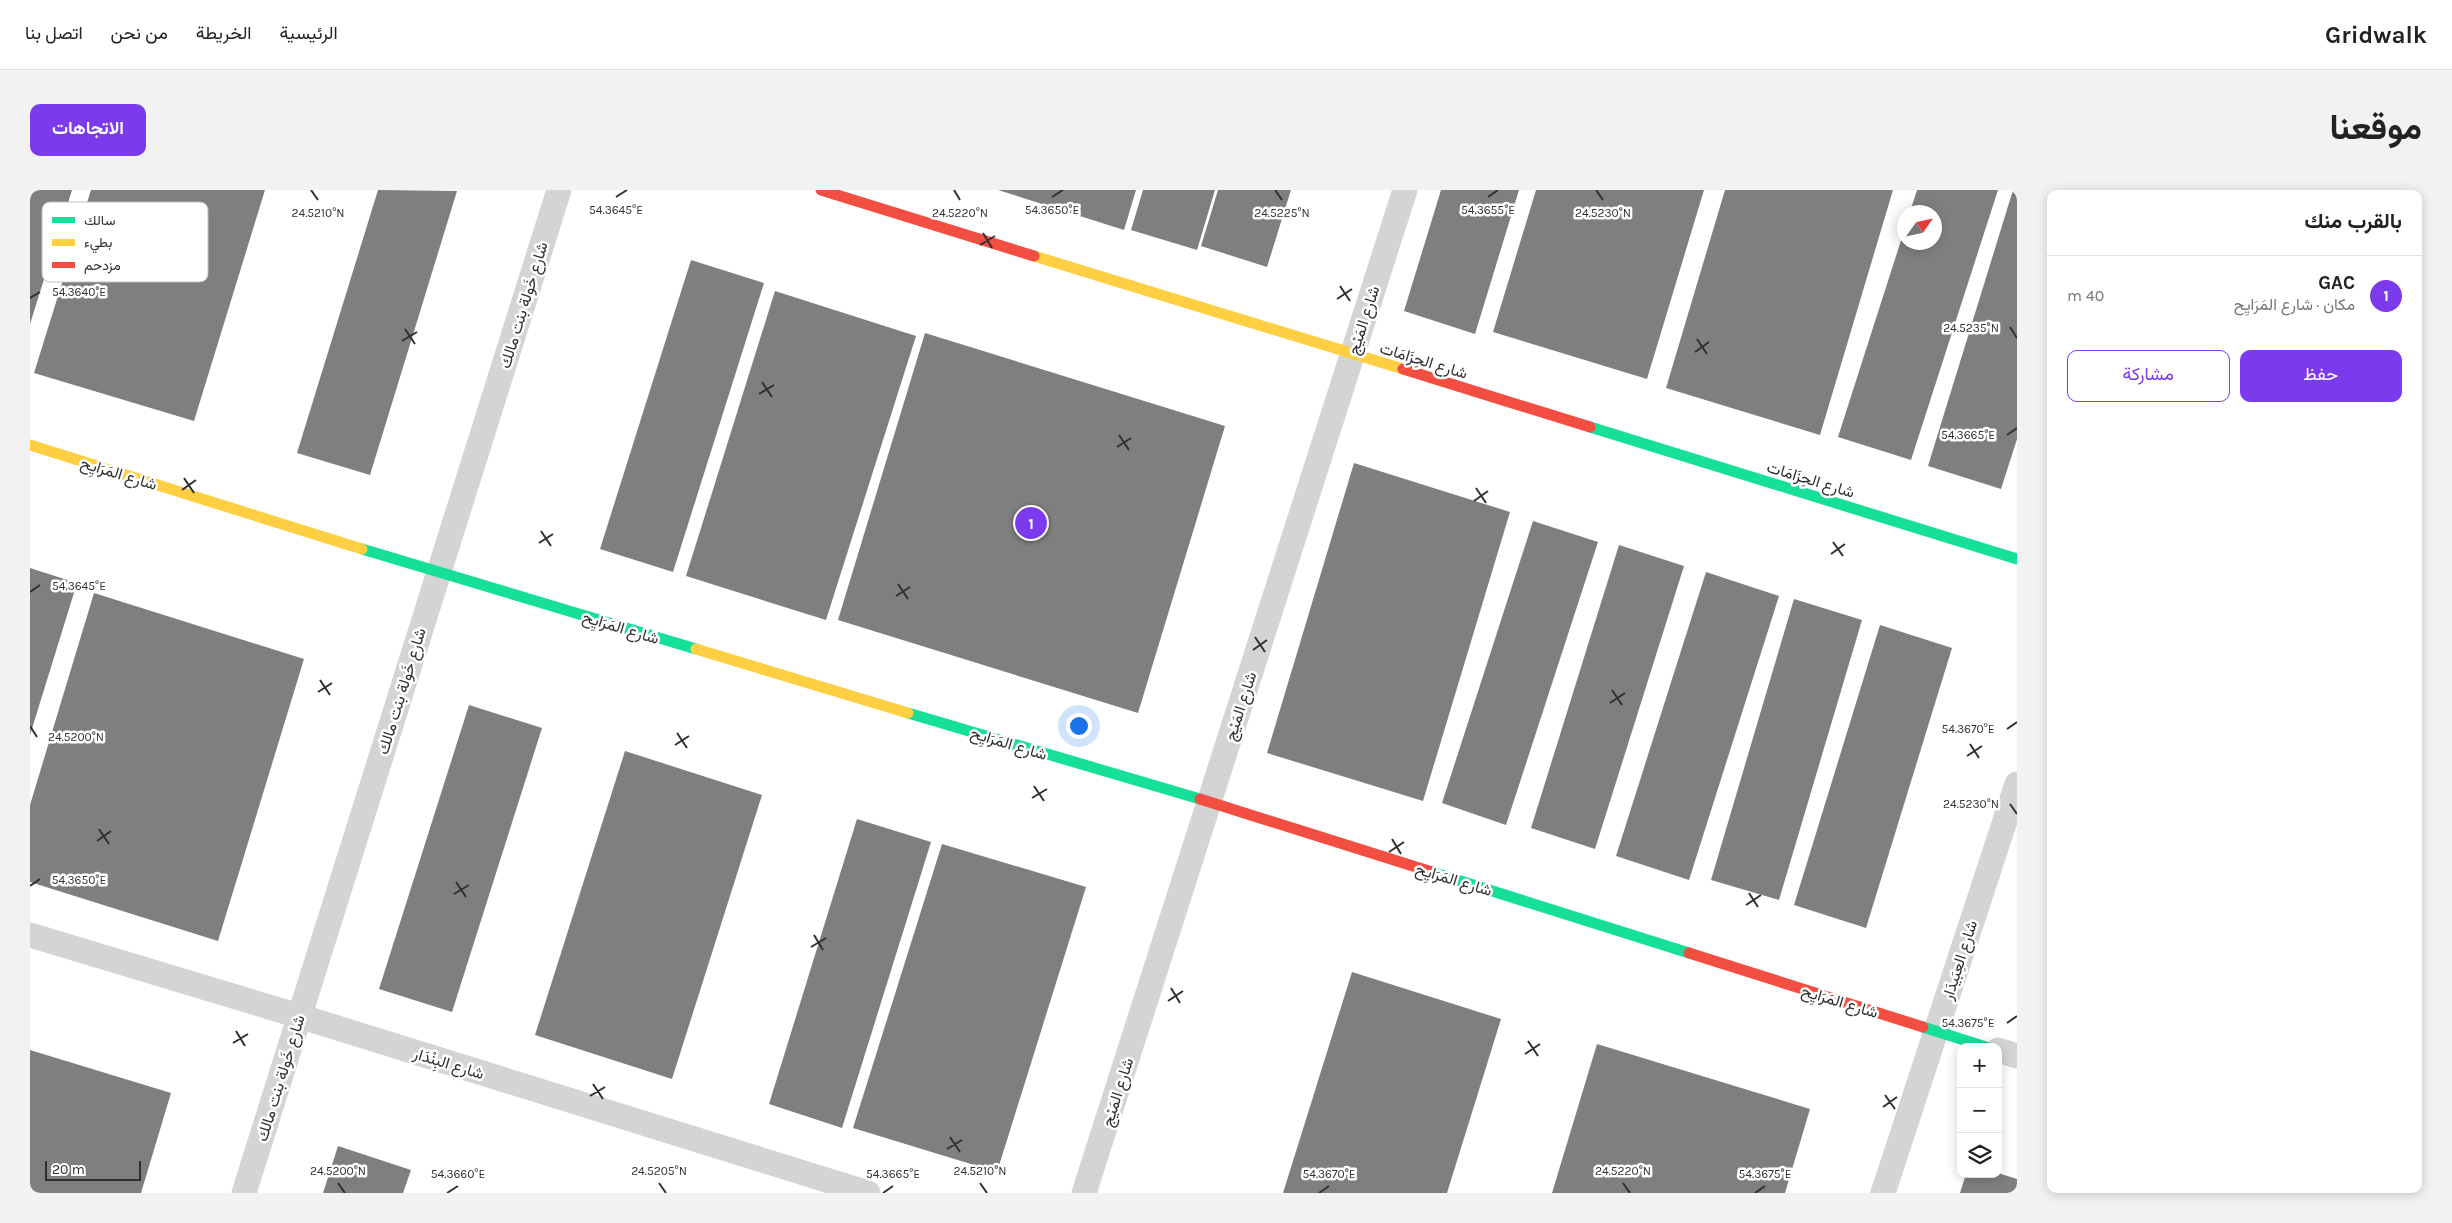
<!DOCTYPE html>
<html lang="ar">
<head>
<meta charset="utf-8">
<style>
	:root { --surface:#fff; --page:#f2f2f2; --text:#222; --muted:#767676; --line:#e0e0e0; --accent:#7c3aed }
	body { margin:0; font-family:Karla,Vazirmatn,sans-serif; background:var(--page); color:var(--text); direction:rtl }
	.controls { position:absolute; right:15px; bottom:15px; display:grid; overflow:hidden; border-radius:10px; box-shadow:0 2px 12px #0003 }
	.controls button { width:45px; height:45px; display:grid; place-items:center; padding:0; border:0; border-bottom:1px solid var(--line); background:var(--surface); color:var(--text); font:25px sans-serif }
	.compass { position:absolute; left:1867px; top:15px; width:45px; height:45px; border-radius:50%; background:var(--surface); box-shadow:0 2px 12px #0003; rotate:56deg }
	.scale { position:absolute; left:15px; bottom:12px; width:96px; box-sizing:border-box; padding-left:5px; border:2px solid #303030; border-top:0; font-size:14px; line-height:18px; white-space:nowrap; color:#303030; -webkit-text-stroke:4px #fff; paint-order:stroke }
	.you { position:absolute; left:1048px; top:535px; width:18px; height:18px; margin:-12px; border:4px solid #fff; border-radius:50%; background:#1a73e8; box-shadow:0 0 0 8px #1a73e833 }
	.badge { display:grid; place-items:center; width:32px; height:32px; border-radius:50%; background:var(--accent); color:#fff; font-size:16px; font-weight:700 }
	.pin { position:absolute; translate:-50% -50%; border:2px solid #fff; box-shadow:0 1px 5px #0006 }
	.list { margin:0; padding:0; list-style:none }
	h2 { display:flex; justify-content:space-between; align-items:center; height:65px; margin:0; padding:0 20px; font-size:21px }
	h2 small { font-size:16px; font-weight:400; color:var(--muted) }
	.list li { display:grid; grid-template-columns:32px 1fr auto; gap:15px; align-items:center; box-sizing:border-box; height:80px; padding:0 20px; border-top:1px solid var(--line) }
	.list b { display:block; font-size:19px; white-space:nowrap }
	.list p { margin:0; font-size:16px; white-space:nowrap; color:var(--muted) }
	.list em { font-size:16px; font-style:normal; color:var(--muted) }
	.actions { display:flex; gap:10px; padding:15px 20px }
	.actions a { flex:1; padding:11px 0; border:1px solid var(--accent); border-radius:10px; text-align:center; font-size:18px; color:var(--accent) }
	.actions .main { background:var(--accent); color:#fff }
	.icon { flex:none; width:28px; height:28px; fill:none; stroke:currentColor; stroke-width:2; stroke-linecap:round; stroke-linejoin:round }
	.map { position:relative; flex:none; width:1987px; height:1003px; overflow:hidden; direction:ltr; border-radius:10px }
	header { display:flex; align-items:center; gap:30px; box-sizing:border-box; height:70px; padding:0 25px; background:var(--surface); border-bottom:1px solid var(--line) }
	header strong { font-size:24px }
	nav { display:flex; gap:28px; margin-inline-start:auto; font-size:18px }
	.intro { display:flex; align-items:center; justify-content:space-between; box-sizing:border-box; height:120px; padding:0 30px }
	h1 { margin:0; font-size:35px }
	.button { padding:12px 22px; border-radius:10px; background:var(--accent); color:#fff; font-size:18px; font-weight:700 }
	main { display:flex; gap:30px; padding:0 30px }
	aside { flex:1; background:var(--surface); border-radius:10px; box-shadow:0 2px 12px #0003 }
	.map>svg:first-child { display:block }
	.building { fill:#7f7f7f }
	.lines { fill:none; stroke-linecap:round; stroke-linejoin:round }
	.street { stroke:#d4d4d4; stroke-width:25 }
	.fast { stroke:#16e098; stroke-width:11 }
	.slow { stroke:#ffcf43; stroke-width:11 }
	.jam { stroke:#f24e42; stroke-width:11 }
	.ticks { fill:none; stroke:#303030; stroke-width:2 }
	.labels { text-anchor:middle; stroke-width:5; stroke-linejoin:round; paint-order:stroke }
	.street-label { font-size:16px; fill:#303030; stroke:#fff }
	.key { fill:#fff; stroke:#c1c1c1; stroke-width:1 }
	.key-label { font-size:14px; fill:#303030 }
	.ticks-label { font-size:12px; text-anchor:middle; fill:#303030; stroke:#fff; stroke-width:5; stroke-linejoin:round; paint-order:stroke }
</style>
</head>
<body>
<header>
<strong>Gridwalk</strong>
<nav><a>الرئيسية</a><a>الخريطة</a><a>من نحن</a><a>اتصل بنا</a></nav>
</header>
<div class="intro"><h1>موقعنا</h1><a class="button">الاتجاهات</a></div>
<main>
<aside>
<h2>بالقرب منك<small></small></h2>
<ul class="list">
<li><span class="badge">1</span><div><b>GAC</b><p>مكان · شارع المَرَايِح</p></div><em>40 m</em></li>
</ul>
<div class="actions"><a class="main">حفظ</a><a>مشاركة</a></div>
</aside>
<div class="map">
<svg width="1987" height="1003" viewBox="0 0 1987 1003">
	<rect width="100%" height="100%" fill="#fff"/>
	<g class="building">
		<polygon points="0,0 42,0 0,134"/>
		<polygon points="61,0 235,0 164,231 4,183"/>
		<polygon points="348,0 427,1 340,285 267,263"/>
		<polygon points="968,0 1106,0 1094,40"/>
		<polygon points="1113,0 1185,0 1167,60 1101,40"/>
		<polygon points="1188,0 1261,0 1237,77 1171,56"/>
		<polygon points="1411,0 1489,0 1445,144 1374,121"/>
		<polygon points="1506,0 1674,0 1617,189 1463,142"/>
		<polygon points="1695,0 1863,0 1790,245 1636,198"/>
		<polygon points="1887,0 1968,0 1881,270 1808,247 1874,41 1874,52 1904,52 1904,22 1880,22"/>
		<polygon points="1983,0 1987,0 1987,249 1971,299 1898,276"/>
		<polygon points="661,70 734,93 643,382 570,359"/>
		<polygon points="745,101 886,146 796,430 656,386"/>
		<polygon points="895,143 1195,236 1108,523 808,430"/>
		<polygon points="1324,273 1480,322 1393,611 1237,563"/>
		<polygon points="1503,331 1568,352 1476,635 1412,613"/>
		<polygon points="1589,355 1654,376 1565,659 1501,638"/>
		<polygon points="0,378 47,393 0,545"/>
		<polygon points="1676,382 1749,406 1659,690 1586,666"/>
		<polygon points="64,403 274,469 188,751 0,692 0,615"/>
		<polygon points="1764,409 1832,430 1749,710 1681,690"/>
		<polygon points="1850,435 1922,458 1836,738 1764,715"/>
		<polygon points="439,515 512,538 422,822 349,799"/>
		<polygon points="595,561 732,605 642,889 505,845"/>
		<polygon points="827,629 901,652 812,938 739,914"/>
		<polygon points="912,654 1056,697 967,982 823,938"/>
		<polygon points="1322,782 1471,829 1417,1003 1253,1003"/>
		<polygon points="1567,854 1780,919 1755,1003 1522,1003"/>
		<polygon points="0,860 141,903 111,1003 0,1003"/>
		<polygon points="308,956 381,980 373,1003 293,1003"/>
		<polygon points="1968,983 1987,989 1987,1003 1930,1003 1936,984"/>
	</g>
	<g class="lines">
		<g class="street">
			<polyline points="0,745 269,826 838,1003"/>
			<polyline points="1968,860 1987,866"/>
			<polyline points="214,1003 529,0"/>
			<polyline points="1054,1003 1375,0"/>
			<polyline points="1853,1003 1987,594"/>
		</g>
		<g class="fast">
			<polyline points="1560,237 1987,369"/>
			<polyline points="332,359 666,459"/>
			<polyline points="878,523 1170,609"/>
			<polyline points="1402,682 1659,763"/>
			<polyline points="1893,837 1956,857"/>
		</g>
		<g class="slow">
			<polyline points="1004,66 1373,179"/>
			<polyline points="0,255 332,359"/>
			<polyline points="666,459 878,523"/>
		</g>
		<g class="jam">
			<polyline points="791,0 1004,66"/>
			<polyline points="1373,179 1560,237"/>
			<polyline points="1170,609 1402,682"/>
			<polyline points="1659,763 1893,837"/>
		</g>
	</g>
	<path class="ticks" d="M281,0L288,10M924,0L930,10M1245,0L1252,10M1566,0L1573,10M586,7L597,0M1022,7L1033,0M1458,7L1468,0M953,43L962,58M950,55L965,46M1310,96L1320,111M0,108L10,102M1307,109L1322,99M1980,137L1987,148M375,139L385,154M1667,149L1677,164M372,151L387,142M1665,162L1679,152M732,192L742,207M729,204L744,195M1089,245L1099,260M1977,245L1987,238M1087,257L1101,248M154,288L164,303M1446,298L1456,313M152,300L166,290M1444,311L1458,301M511,341L521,356M1803,352L1813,366M509,353L523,344M1801,364L1815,354M868,394L878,409M0,402L10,395M866,406L880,397M1225,447L1235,462M1223,460L1237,450M290,490L300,505M1582,500L1592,515M288,502L302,493M1580,513L1595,503M0,536L7,547M1977,539L1987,532M647,543L657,558M1940,554L1949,568M645,555L659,546M1937,566L1952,556M1004,596L1014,611M1002,608L1017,599M1980,614L1987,624M69,639L79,654M1362,649L1371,664M67,651L81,641M1359,662L1374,652M426,692L436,707M0,696L10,689M1719,703L1728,717M424,704L439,695M1716,715L1731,705M784,745L793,760M781,757L796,748M1141,798L1150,813M1138,811L1153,801M1977,833L1987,826M206,841L215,856M1498,851L1508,866M203,853L218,844M1495,864L1510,854M563,894L573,909M1855,905L1865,919M560,906L575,897M1853,917L1867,907M920,947L930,962M917,959L932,950M308,993L315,1003M629,993L636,1003M950,993L957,1003M1593,993L1600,1003M417,1003L428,996M853,1003L863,996M1289,1003L1299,996M1725,1003L1735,996"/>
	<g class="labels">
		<g class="street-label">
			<text transform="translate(493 115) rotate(-73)" y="6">شارع خَولة بنت مالك</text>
			<text transform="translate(1333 130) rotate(-72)" y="6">شارع المَيْج</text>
			<text transform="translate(1394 170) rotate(17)" y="6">شارع الحِزَامَات</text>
			<text transform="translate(89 283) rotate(17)" y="6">شارع المَرَايِح</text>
			<text transform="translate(1781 289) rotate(17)" y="6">شارع الحِزَامَات</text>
			<text transform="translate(591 437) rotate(17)" y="6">شارع المَرَايِح</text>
			<text transform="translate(371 501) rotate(-73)" y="6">شارع خَولة بنت مالك</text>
			<text transform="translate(1210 516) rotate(-72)" y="6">شارع المَيْج</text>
			<text transform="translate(979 553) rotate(17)" y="6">شارع المَرَايِح</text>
			<text transform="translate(1424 689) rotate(17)" y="6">شارع المَرَايِح</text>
			<text transform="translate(1929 770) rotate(-72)" y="6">شارع العِبَيدَار</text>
			<text transform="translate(1810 811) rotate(17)" y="6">شارع المَرَايِح</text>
			<text transform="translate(419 873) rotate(17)" y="6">شارع البِنْدَار</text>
			<text transform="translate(250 888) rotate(-73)" y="6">شارع خَولة بنت مالك</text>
			<text transform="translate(1087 902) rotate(-72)" y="6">شارع المَيْج</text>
		</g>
	</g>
	<rect x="12" y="12" width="166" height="80" rx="8" class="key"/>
	<rect x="22" y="27" width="23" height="6" fill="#16e098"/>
	<rect x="22" y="49" width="23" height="7" fill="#ffcf43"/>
	<rect x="22" y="72" width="23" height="6" fill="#f24e42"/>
	<g class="key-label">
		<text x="54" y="35">سالك</text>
		<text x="54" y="57">بطيء</text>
		<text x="54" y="80">مزدحم</text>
	</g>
	<g class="ticks-label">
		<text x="1022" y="24">54.3650°E</text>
		<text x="1458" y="24">54.3655°E</text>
		<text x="586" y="24">54.3645°E</text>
		<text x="930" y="27">24.5220°N</text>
		<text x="1252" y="27">24.5225°N</text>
		<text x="1573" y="27">24.5230°N</text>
		<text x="288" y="27">24.5210°N</text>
		<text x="49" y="106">54.3640°E</text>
		<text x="1941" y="142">24.5235°N</text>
		<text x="1938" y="249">54.3665°E</text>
		<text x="49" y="400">54.3645°E</text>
		<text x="1938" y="543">54.3670°E</text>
		<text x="46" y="551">24.5200°N</text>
		<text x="1941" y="618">24.5230°N</text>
		<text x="49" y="694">54.3650°E</text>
		<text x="1938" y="837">54.3675°E</text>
		<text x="308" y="985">24.5200°N</text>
		<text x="629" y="985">24.5205°N</text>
		<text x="950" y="985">24.5210°N</text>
		<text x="1593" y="985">24.5220°N</text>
		<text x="428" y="988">54.3660°E</text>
		<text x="863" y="988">54.3665°E</text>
		<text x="1299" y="988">54.3670°E</text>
		<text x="1735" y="988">54.3675°E</text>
	</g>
</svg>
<div class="controls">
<button>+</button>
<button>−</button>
<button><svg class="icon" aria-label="layers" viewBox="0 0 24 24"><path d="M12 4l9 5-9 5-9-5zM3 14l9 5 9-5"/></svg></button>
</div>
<svg class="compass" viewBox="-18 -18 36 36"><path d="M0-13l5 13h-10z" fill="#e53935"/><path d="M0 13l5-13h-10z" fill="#767676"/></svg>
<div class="scale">20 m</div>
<div class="you"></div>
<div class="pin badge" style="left:1001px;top:333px">1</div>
</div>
</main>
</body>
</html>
